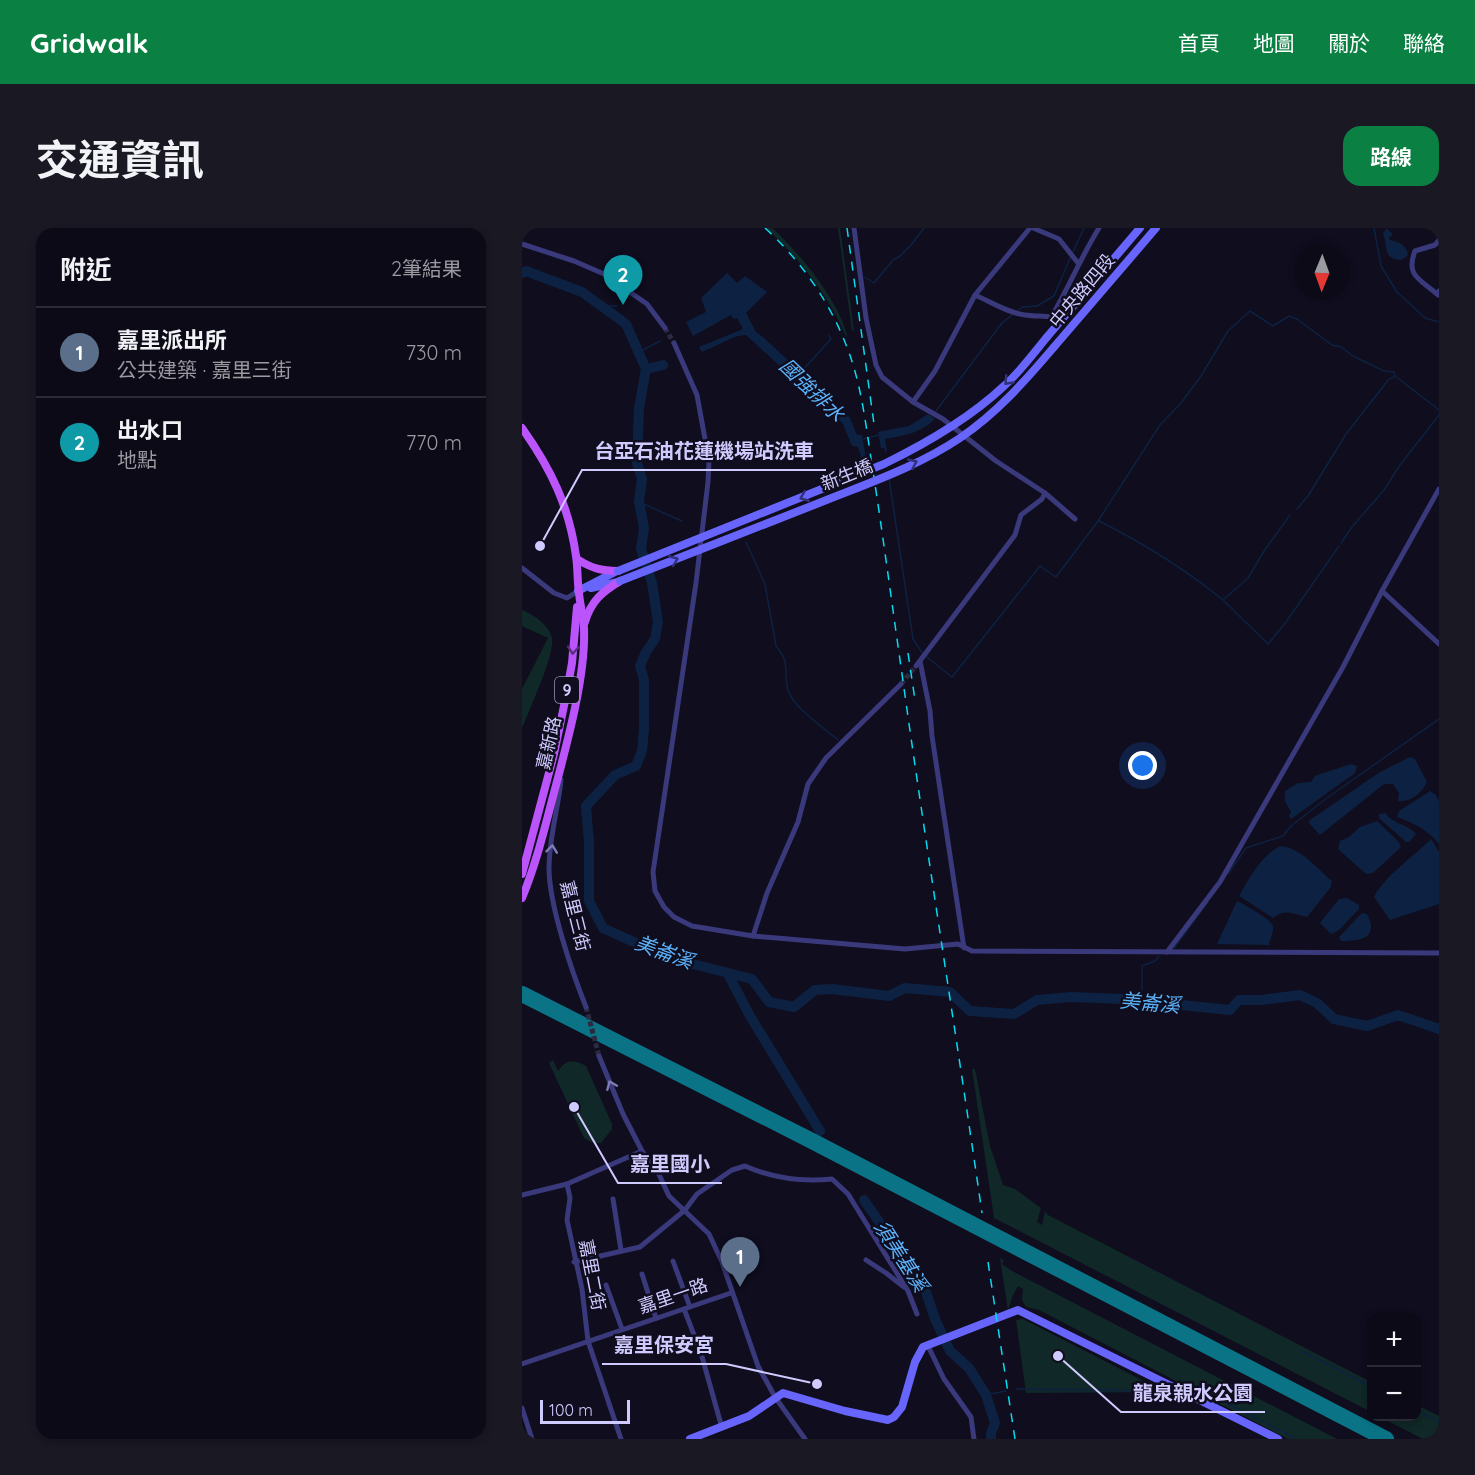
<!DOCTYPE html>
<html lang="zh-TW">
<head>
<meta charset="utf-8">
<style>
	:root { --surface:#0b0a16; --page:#191823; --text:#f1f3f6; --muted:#9a9aa1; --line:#2b2b35; --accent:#0b8043 }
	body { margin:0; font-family:Quicksand,"Noto Sans TC",sans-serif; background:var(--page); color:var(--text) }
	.controls { position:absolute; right:18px; bottom:18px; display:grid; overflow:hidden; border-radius:12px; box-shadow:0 3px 9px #0003 }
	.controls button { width:54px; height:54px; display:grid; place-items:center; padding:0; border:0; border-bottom:2px solid var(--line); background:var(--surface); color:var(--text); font:30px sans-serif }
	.compass { position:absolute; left:773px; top:18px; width:54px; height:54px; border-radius:50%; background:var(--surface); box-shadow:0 3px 9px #0003; rotate:181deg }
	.scale { position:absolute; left:18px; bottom:15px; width:90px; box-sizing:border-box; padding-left:6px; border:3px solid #d0cbfe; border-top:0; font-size:16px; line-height:21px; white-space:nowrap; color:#d0cbfe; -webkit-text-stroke:4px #0f0d1e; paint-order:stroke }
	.you { position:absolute; left:621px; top:538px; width:21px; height:21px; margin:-15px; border:4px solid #fff; border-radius:50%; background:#1a73e8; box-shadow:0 0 0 9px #1a73e833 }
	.badge { display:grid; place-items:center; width:39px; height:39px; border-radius:50%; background:var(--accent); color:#fff; font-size:20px; font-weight:700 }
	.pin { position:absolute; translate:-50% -50px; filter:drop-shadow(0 2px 3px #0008) }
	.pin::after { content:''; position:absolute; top:32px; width:21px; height:18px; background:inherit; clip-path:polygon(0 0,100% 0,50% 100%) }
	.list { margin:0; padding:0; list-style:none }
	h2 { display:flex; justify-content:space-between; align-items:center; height:78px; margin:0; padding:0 24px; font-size:26px }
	h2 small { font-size:20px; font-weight:400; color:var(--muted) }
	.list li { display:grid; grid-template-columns:39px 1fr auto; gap:18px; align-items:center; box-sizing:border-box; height:90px; padding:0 24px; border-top:2px solid var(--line) }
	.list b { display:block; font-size:22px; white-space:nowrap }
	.list p { margin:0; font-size:20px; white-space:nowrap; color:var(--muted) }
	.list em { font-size:20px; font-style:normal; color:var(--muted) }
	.map { position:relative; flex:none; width:917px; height:1211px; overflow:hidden; border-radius:18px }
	header { display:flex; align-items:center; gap:36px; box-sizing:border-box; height:84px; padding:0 30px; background:var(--accent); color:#fff }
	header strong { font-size:28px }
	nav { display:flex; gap:33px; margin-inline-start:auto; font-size:21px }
	.intro { display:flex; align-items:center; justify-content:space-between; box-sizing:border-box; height:144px; padding:0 36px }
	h1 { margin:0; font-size:42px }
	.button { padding:15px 27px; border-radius:18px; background:var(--accent); color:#fff; font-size:21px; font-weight:700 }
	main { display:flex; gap:36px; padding:0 36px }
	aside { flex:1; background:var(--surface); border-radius:18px; box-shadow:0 3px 9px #0003 }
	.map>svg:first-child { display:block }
	.green { fill:#102827 }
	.water { fill:#0d2242 }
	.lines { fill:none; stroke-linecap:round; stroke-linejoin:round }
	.stream { stroke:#0d2242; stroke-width:1.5 }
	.river { stroke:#0d2242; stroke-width:10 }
	.taxiway { stroke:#0a7486; stroke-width:16 }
	.street-tunnel { stroke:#2c2a40; stroke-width:5; stroke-dasharray:5 2.5; stroke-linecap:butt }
	.street { stroke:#3a397c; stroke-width:5 }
	.secondary { stroke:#6765fb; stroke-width:8 }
	.primary { stroke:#bb55fb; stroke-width:8 }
	.rail { stroke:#06dbef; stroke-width:1.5; stroke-dasharray:9 8; stroke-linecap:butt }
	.secondary-bridge { stroke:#6765fb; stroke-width:8 }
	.oneway { stroke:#323076 }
	.oneway2 { stroke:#5c2d81 }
	.oneway3 { stroke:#7e7bb6 }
	.labels { text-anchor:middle; stroke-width:5; stroke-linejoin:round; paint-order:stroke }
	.shield { fill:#0f0d1e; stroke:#9692bb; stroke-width:1.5 }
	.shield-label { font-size:16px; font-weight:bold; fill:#d0cbfe }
	.street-label { font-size:18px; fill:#d0cbfe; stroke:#0f0d1e }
	.water-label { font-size:20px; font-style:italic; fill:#5cb3fb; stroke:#0f0d1e }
	.leader { fill:none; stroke:#d0cbfe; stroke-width:2 }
	.callout-dot { fill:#d0cbfe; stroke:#0f0d1e; stroke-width:2 }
	.callout-label { font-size:20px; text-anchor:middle; font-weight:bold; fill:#d0cbfe; stroke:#0f0d1e; stroke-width:5; stroke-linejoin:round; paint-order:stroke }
</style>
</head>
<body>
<header>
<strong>Gridwalk</strong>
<nav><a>首頁</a><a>地圖</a><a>關於</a><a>聯絡</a></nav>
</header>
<div class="intro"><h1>交通資訊</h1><a class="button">路線</a></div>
<main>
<aside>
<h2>附近<small>2筆結果</small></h2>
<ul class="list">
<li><span class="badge" style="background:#5c6f8a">1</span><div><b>嘉里派出所</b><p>公共建築 · 嘉里三街</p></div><em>730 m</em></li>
<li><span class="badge" style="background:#0f9aa8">2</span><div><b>出水口</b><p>地點</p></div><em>770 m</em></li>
</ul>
</aside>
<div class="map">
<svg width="917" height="1211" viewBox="0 0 917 1211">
	<rect width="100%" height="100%" fill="#0f0d1e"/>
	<g class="green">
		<path d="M244,0H250C276,23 318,74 325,108L324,109C309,70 275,28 244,0Z"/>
		<polygon points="316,0 318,0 332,102 330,103"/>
		<path d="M0,382C11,386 27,397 30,410C33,427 7,482 0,500V461L26,410L0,398Z"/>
		<path d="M31,832L36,843C44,831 52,831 64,838L90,896V901L79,915H71L62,910L27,835Z"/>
		<polygon points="450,841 453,841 468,918 481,957 493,961 519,980 515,994 520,997 523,983 526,987 849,1154 849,1184 472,990"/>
		<polygon points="478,1030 482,1032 480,1036 490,1043 815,1211 766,1211 517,1082 504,1079 500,1072 501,1061 496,1058 490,1069 486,1083"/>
		<polygon points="501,1091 643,1164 504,1165 494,1092"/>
		<polygon points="895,1177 917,1188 917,1211 901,1211 858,1189 894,1188"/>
	</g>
	<g class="water">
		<path d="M864,0L871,6L867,10L868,12C877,14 884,16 886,27L880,32C859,31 867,18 861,6Z"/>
		<polygon points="205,45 215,55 223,48 245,64 224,85 234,104 241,109 328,190 335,207 340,207 344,230 340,232 336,219 330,218 321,196 224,107 215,108 180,124 177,119 221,101 215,90 211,91 209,87 171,108 164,94 184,84 179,70"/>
		<path d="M406,186L413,191C399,205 381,208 363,211L365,223L363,224L362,220H359L356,204L387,198Z"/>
		<path d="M888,529L893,531L905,554C899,566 889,574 876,573L877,565L871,556H862L798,607L787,595L788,592L858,544Z"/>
		<polygon points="829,536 835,538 833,545 769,591 767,588 769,584 763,573 763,563 776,555 789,554 793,548"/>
		<path d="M908,563L914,567L917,573V616C905,601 893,596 875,589L877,583Z"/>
		<path d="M863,585C871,596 886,596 894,606L887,614H884L857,590V586Z"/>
		<polygon points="855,593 876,613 879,619 851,645 844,646 816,621 818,613 827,609 838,599"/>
		<path d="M909,611L917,624V676L868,692L852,669C862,649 892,628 909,611Z"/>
		<path d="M758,618C780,620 794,640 810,653L809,659L785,689C771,686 763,680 751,690L717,668C728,649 738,629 758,618Z"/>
		<polygon points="825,670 837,677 837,681 817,702 809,706 798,695 817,671"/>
		<path d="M715,673C723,677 749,691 751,698C752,703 748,712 747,717L695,716Z"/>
		<path d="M840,685L845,686C857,710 840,713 819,713L817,709Z"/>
	</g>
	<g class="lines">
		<g class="stream">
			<polyline points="852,0 859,38 875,64 903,90 917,94"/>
			<polyline points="551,24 562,0"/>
			<polyline points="343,49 352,55 371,32 378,28 389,17 402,0"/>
			<polyline points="80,78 95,78"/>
			<polyline points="495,83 501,79 515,78 532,68 549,28"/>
			<polyline points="117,124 138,113"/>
			<polyline points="278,145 309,111 307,107"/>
			<polyline points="414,183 480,95 491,86"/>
			<polyline points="341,211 357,207"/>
			<polyline points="367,250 391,411 401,426 430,449 518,338 534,349 576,293 638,197 659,175 679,148 706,103 728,83 751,98 767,88 775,91 810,117 819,119 831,128 862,143 872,144 873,148 917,182"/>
			<polyline points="117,274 160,293"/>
			<polyline points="775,281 786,268 824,206 867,151 872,149"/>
			<path d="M577,293C621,315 663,341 701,372L726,350L742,323L768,287"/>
			<path d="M224,314L243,356L254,418C269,435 261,443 266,462C270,478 303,501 316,512"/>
			<polyline points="819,315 830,299 862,262 878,237 917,187"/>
			<polyline points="702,373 746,416 764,394 817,318"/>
			<polyline points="706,646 724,620 761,608 769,598 805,570 917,491"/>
			<polyline points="652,720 686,674"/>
			<polyline points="620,773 620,738 633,733 637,728"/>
			<polyline points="779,1123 850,1159"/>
			<polyline points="494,1161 649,1163"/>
			<polyline points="679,1162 775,1211"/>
			<polyline points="464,1167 484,1163"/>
			<polyline points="894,1182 917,1194"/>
		</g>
		<g class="river">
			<polyline points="0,45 4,43 60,64 104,96 124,141 117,180 115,235 120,251 117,274 122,300 119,321 130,355 136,394 133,411 124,424 118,438 122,452 122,501 120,523 114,538 93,547 64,578 67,615 67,673 81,700 147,730 230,751 247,774 272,779 293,762 310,761 367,768 383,760 428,764 448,783 492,786 515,772 549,769 601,771 708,782 717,772 739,772 778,767 795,775 812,791 845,798 876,787 917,801"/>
			<polyline points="124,141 141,137"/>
			<polyline points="206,746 228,788 298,903"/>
			<polyline points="342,972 402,1058 413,1091 428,1123 447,1140 464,1167 473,1195 469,1205 469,1211"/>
		</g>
		<polyline class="taxiway" points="0,766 290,913 864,1211"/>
		<g class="street-tunnel">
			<polyline points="143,100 152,115"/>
			<polyline points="379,456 394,438"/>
			<polyline points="64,779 77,828"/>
		</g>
		<g class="street">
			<polyline points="332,0 344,90 354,137 360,149 391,174 421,191 474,233 523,265 520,271 499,287 493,307 394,438"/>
			<polyline points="511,0 537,11 556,35"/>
			<path d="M917,12L913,17L893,23C883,49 899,51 916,67L917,63"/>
			<polyline points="0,16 52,33 82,46 125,76 143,100"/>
			<path d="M453,67C469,74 486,85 503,87C517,89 528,87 541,92"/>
			<path d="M530,88C547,59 559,29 577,0"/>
			<polyline points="152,115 175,167 187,233 186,254 174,355 131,644 133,663 142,679 152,689 170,698 231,708 383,721 436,716 450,723 917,725"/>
			<polyline points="391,174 413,143 453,67 508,0"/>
			<polyline points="523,265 553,291"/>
			<polyline points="0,340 32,365 45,370 56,363"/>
			<polyline points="860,363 917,416"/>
			<polyline points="398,433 408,483 410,508 442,720"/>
			<path d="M39,552C36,581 27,611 27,640C27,677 50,744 64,779"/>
			<polyline points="231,708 245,665 276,594 286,556 304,530 379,456"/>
			<polyline points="645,724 698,654 821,439 860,363 917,261"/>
			<polyline points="77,828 101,886 120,923 134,940 147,968 187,1006 200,1034 236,1138 253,1169 283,1211"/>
			<polyline points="45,956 48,970 45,992 60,1061 66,1113 99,1211"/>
			<polyline points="0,967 45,956 120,923"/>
			<polyline points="91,971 99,1022"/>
			<polyline points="344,1032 364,1045 382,1059"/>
			<polyline points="151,1033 168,1079"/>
			<path d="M52,1034L118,1019L163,982L175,966L210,942L223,938C250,950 280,954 310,951L326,966L386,1063L395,1086"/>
			<polyline points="120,1046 134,1090"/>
			<polyline points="84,1057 100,1101"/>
			<polyline points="162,1081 179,1125 200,1200"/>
			<polyline points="406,1118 422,1151 449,1189 452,1211"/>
			<polyline points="0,1136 209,1065"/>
			<polyline points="0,1180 10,1211"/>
		</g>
		<g class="secondary">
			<polyline points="525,109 618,0"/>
			<polyline points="532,119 634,0"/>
			<polyline points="69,360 96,354"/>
			<polyline points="56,363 95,343"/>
			<polyline points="168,1211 227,1188 261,1165 323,1183 366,1192 372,1189 380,1179 393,1134 401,1119 496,1082 756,1211"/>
		</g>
		<g class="primary">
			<path d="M0,200C29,241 47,278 54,328C56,340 55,352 57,365C58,376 61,388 62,400C64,448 45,515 33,561C23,598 15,634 0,670"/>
			<path d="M55,331C69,340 79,343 96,343"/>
			<path d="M63,394C69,373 80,364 98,353"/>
			<polyline points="0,646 32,526 44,468 50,435 55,379"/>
		</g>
		<g class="rail">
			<path d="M243,0C279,33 309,75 326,122C340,159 344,199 350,237C361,307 370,377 380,446C405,626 434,805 460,985"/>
			<polyline points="325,0 352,196"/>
			<polyline points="386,425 393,472"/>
			<polyline points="466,1034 493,1211"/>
		</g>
		<g class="secondary-bridge">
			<path d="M96,343L362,236C405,215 447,191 482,158C498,144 511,126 525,109"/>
			<path d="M98,353C164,327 231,301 297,275C344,256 395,239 438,210C475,185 503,153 532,119"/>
		</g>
	</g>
	<defs><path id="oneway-chevron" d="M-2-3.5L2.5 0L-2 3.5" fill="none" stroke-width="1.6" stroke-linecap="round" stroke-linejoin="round" transform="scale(1.5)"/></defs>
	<g class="oneway">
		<use href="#oneway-chevron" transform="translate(486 153) rotate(133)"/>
		<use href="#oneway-chevron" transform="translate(391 235) rotate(-25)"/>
		<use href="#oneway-chevron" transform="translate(282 269) rotate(158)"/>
		<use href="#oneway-chevron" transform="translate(152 332) rotate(-22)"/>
	</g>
	<use class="oneway2" href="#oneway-chevron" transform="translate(51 422) rotate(94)"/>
	<g class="oneway3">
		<use href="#oneway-chevron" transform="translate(30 621) rotate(-83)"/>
		<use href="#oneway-chevron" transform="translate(89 857) rotate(-113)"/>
	</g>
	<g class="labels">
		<rect class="shield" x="33" y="449" width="24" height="26" rx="4.5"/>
		<g class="shield-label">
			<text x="45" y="468">9</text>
		</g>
		<g class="street-label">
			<text transform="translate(560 63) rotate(-50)" y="6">中央路四段</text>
			<text transform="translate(325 247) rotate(-22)" y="6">新生橋</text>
			<text transform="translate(27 515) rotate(-77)" y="6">嘉新路</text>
			<text transform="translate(53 688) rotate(76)" y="6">嘉里三街</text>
			<text transform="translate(70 1047) rotate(79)" y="6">嘉里二街</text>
			<text transform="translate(151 1068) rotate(-19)" y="6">嘉里一路</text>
		</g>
		<g class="water-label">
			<text transform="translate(290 162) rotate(44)" y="7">國強排水</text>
			<text transform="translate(142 724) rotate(20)" y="7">美崙溪</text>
			<text transform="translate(628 775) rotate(5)" y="7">美崙溪</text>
			<text transform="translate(379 1028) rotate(57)" y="7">須美基溪</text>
		</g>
	</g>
	<path class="leader" d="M18 318L60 242H304M52 879L96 955H200M295 1156L204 1136H80M536 1128L599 1184H743"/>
	<g class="callout-dot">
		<circle cx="18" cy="318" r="6"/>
		<circle cx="52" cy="879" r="6"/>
		<circle cx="295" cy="1156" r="6"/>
		<circle cx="536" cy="1128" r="6"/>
	</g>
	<g class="callout-label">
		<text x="182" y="230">台亞石油花蓮機場站洗車</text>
		<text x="148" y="943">嘉里國小</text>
		<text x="142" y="1124">嘉里保安宮</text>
		<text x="671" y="1172">龍泉親水公園</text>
	</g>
</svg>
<div class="controls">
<button>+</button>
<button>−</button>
</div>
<svg class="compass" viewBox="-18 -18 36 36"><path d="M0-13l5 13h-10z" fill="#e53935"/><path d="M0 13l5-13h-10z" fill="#9a9aa1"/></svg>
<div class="scale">100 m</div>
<div class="you"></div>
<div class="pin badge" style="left:218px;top:1059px;background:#5c6f8a">1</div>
<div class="pin badge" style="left:101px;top:77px;background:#0f9aa8">2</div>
</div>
</main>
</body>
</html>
